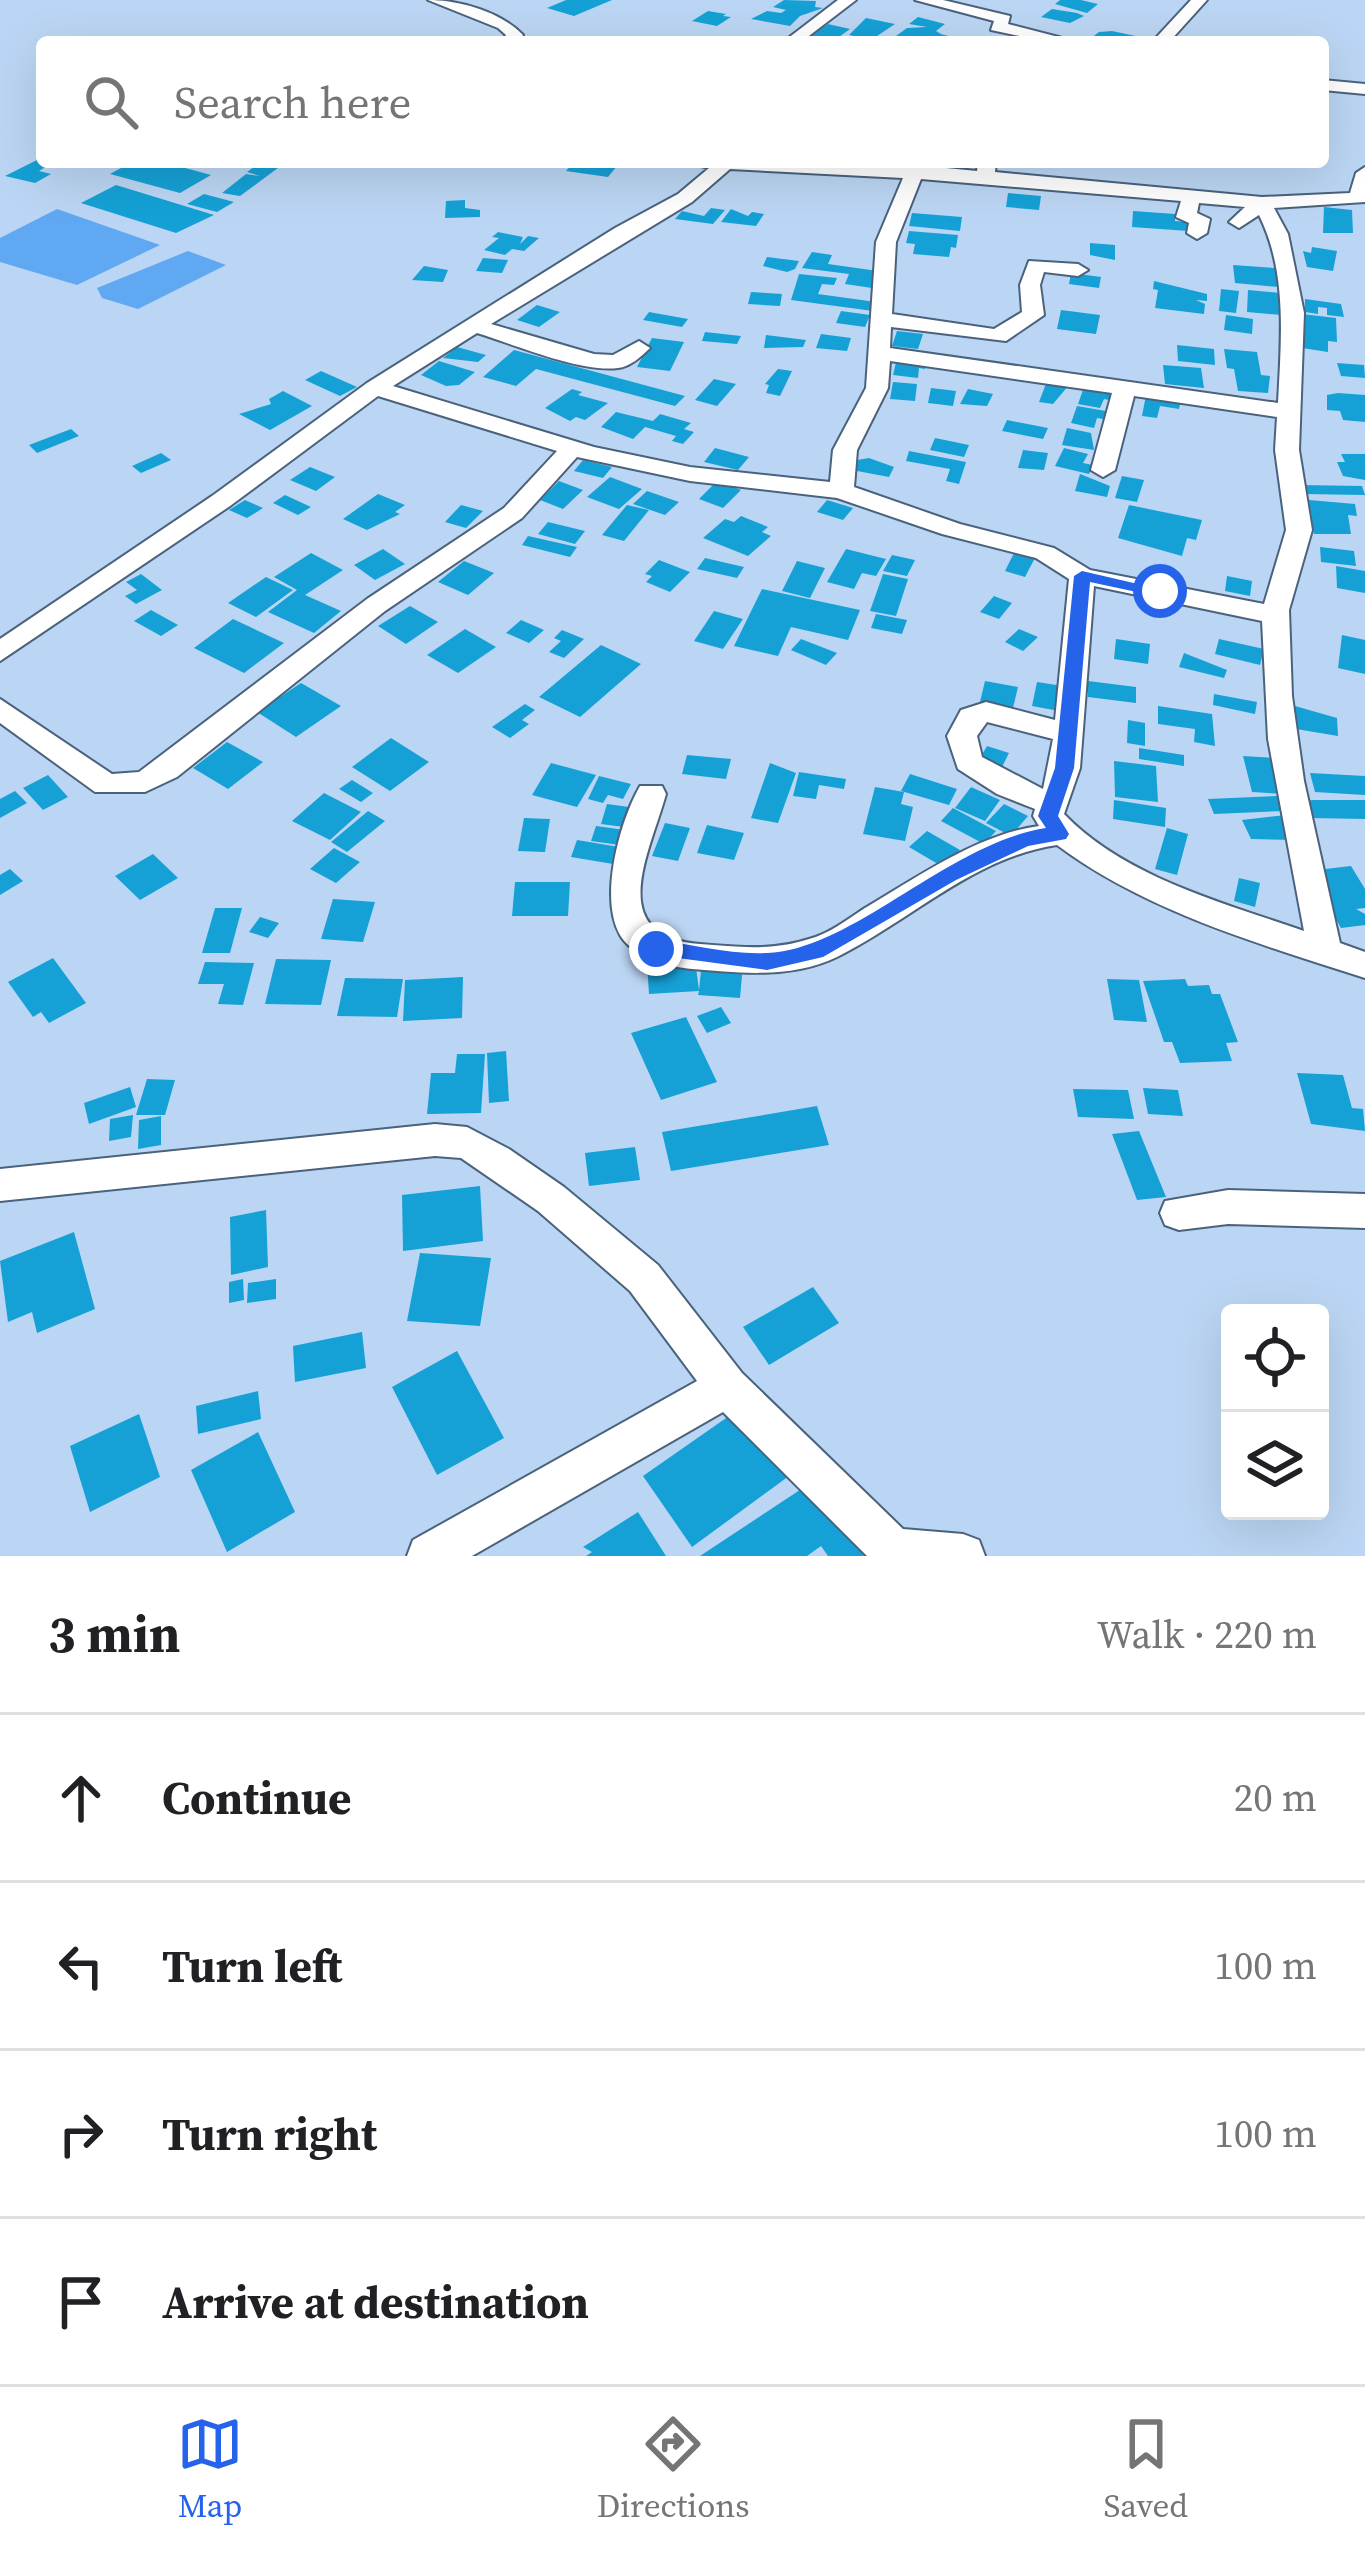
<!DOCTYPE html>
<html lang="en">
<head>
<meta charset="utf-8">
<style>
	:root { --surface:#fff; --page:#f6f6f6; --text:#202124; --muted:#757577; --line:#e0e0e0; --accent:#2563eb }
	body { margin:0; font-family:"Source Serif 4",serif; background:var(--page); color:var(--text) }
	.controls { position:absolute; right:36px; bottom:36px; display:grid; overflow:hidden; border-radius:12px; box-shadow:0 12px 48px #0002 }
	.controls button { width:108px; height:108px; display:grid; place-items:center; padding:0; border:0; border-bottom:3px solid var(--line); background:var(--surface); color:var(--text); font:60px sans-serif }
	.stop { position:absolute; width:36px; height:36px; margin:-27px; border:9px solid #2563eb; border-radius:50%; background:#fff }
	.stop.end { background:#2563eb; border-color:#fff; box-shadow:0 3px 12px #0008 }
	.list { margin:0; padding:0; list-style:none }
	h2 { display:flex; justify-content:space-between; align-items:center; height:156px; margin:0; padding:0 48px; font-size:51px }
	h2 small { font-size:39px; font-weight:400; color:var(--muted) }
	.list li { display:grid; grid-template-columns:78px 1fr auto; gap:36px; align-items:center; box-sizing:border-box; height:168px; padding:0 48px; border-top:3px solid var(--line) }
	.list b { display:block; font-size:45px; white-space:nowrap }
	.list em { font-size:39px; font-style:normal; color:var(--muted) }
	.icon { flex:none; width:66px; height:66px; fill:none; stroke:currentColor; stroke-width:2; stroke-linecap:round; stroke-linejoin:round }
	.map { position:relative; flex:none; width:1365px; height:1556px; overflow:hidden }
	.search { position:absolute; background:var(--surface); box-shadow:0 12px 48px #0002; left:36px; right:36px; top:36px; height:132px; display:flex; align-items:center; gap:30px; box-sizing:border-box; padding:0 42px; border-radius:12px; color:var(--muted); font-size:45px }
	.sheet { height:828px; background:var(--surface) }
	nav { display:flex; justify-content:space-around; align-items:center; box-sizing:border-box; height:168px; border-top:3px solid var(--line); background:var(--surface); font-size:33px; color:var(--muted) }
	nav a { display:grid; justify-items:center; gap:6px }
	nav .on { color:var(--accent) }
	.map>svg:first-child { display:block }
	.water { fill:#61a8f2 }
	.building { fill:#15a1d6 }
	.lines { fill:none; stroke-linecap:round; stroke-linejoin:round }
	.minor-casing { stroke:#4a627c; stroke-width:4 }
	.minor { fill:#fff; fill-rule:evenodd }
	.route { fill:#2563eb }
</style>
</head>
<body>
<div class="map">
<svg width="1365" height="1556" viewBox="0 0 1365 1556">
	<rect width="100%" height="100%" fill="#bbd6f4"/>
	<g class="water">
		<polygon points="57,209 160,245 77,285 0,262 0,238"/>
		<polygon points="188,251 226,265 138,309 102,298 97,288"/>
	</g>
	<g class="building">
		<polygon points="566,0 612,0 574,16 547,8"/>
		<polygon points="784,0 816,1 815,7 823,8 800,16 790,26 751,19 767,11 781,13 786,10 773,7"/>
		<polygon points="1060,0 1081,0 1098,4 1087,13 1055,4"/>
		<polygon points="1052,9 1077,13 1084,16 1070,23 1041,17"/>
		<polygon points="708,11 726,14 723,16 731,17 717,26 692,21"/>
		<polygon points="918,17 945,24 936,31 941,34 970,42 896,36 907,28 927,27 909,24"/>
		<polygon points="866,18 895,24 871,40 849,35"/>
		<polygon points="828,24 850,29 832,42 802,42"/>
		<polygon points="1112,31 1145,38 1140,42 1090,39 1099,32"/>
		<polygon points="39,159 54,162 39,171 51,174 35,183 5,176"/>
		<polygon points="132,162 163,162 211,175 180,193 110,174"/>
		<polygon points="261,162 286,162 240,196 222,193 246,174 260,176 247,172"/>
		<polygon points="574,162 599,162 617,166 608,177 566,171"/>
		<polygon points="116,185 214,215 176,233 81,203"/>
		<polygon points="1008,193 1041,196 1039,210 1006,207"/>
		<polygon points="204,194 234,202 217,212 187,204"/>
		<polygon points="465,200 465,208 480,210 480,217 445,218 446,201"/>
		<polygon points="1324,207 1352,210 1353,233 1323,233"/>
		<polygon points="711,208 725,210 713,224 675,219 682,211 704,216"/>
		<polygon points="731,209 748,216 752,212 764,214 756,226 721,222"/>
		<polygon points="1133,211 1175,214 1175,221 1188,222 1188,231 1132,227"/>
		<polygon points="912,213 962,217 960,231 909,226"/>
		<polygon points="909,231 958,235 956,248 951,247 949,257 913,254 915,244 906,243"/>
		<polygon points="498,232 523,237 520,244 528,236 539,238 524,251 512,249 505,255 484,250 499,238 492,237"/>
		<polygon points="1090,243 1115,245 1115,260 1090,255"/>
		<polygon points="1312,247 1337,251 1333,271 1307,267 1303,251 1311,253"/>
		<polygon points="812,252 832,255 828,264 878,271 872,288 845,284 849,274 802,268"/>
		<polygon points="767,257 799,261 795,269 787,272 763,266"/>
		<polygon points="483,258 508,260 502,273 476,271"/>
		<polygon points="1233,265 1275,268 1278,287 1235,283"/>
		<polygon points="424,266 448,270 443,282 412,280"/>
		<polygon points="1071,273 1101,277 1099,288 1069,284"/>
		<polygon points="799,274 837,278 834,285 822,284 818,294 876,302 873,311 791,300"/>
		<polygon points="1154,281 1207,294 1207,301 1196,300 1205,304 1204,314 1155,308 1158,290 1153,289"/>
		<polygon points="1221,289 1239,291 1236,313 1219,311"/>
		<polygon points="1248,290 1281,293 1282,315 1247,312"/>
		<polygon points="751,292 782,294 780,306 748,304"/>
		<polygon points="1305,299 1341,304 1344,317 1327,315 1327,308 1318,307 1318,314 1305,312"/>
		<polygon points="537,305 560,312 539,327 517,320"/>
		<polygon points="1061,310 1100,315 1096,334 1057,329"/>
		<polygon points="841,311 870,315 865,327 836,323"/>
		<polygon points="649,312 688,319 682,327 643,320"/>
		<polygon points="1302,314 1336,318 1337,342 1328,341 1328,352 1302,348"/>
		<polygon points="1226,315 1253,319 1252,334 1224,330"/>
		<polygon points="897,331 923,334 918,349 892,346"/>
		<polygon points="705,332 741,336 737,344 702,341"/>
		<polygon points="821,334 851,338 847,351 816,348"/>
		<polygon points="766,335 806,340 803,347 764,348"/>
		<polygon points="652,338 684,342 670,371 637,367"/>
		<polygon points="1177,345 1214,349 1215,365 1178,361"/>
		<polygon points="457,347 486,355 478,362 443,358"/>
		<polygon points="1224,349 1257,352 1261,375 1270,376 1268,393 1238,391 1234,369 1227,368"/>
		<polygon points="514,350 685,396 675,406 536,369 516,386 483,377"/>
		<polygon points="897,358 927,361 925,369 919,368 918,378 893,375"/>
		<polygon points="439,361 475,372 459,385 446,386 421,375"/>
		<polygon points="1337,363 1364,365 1365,378 1341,376"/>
		<polygon points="1163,365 1201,368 1204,388 1165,384"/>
		<polygon points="778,369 792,371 780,396 766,393 769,385 765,384"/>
		<polygon points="321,371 357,387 340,396 305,380"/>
		<polygon points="714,379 736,384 717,406 695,400"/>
		<polygon points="1047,381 1069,385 1053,404 1039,402"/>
		<polygon points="893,382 917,384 915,401 890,399"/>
		<polygon points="1084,387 1117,393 1114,401 1104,399 1100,408 1078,404"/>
		<polygon points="931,388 956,391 953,406 928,403"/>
		<polygon points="572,389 582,392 578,395 608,403 585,420 576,417 570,421 545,408"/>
		<polygon points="968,389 993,394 987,406 960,404"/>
		<polygon points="283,391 312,406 270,430 239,414 271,404 269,399"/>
		<polygon points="1338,393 1365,395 1365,422 1343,420 1340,411 1327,410 1327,395"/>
		<polygon points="1146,395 1181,400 1179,409 1160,406 1157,418 1142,416"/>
		<polygon points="1077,406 1106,411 1103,419 1097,418 1094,428 1071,423"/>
		<polygon points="616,412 653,421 660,414 691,423 684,429 694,432 683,444 672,441 676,436 645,427 633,439 601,427"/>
		<polygon points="1007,420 1048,428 1043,439 1002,431"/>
		<polygon points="1067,428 1091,433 1094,450 1062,445"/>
		<polygon points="71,429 79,436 37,453 29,445"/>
		<polygon points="935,438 969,445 964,457 930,450"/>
		<polygon points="715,448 749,457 738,470 704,462"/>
		<polygon points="1064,448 1088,454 1083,463 1093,465 1089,474 1055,466"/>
		<polygon points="1023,450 1048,453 1044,470 1018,468"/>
		<polygon points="909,451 966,462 959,484 946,481 950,469 906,461"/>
		<polygon points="161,453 171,460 141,473 132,466"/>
		<polygon points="1341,454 1365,454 1365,480 1343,476 1337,462 1345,462"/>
		<polygon points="869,458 894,467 889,477 852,470 857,460"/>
		<polygon points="583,460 612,467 603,478 574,471"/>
		<polygon points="310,467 335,477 316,491 290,480"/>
		<polygon points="1080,474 1110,486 1107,497 1075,491"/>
		<polygon points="1122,476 1144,480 1137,502 1115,498"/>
		<polygon points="610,477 642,489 619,509 587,497"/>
		<polygon points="559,481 583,490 563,509 540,500"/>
		<polygon points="717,481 741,490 723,508 699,499"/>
		<polygon points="1299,485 1362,486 1365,495 1303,494"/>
		<polygon points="647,491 679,502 665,515 633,504"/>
		<polygon points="378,494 405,505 395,512 400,514 367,530 343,519"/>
		<polygon points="285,495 311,507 298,515 273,503"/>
		<polygon points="245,500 263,508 247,518 229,510"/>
		<polygon points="827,500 853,508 843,520 817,512"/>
		<polygon points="1309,500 1355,504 1357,516 1348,515 1351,534 1314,534"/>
		<polygon points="461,505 483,511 466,528 445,522"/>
		<polygon points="627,505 649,510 624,541 602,535"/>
		<polygon points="1129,505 1202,520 1196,540 1187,538 1182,556 1118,538"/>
		<polygon points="741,516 768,527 762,532 771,536 748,556 703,538 725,519 734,522"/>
		<polygon points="548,522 585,531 575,544 538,534"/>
		<polygon points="528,536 577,547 570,557 522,545"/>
		<polygon points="1320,547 1354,551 1356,566 1321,562"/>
		<polygon points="383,549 405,564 375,580 354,565"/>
		<polygon points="846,549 886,559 876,576 862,573 854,589 827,582"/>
		<polygon points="1016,549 1037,554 1025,577 1005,571"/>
		<polygon points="311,553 343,570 305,595 341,611 314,633 268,612 297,590 274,577"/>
		<polygon points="892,555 915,560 907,576 883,571"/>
		<polygon points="705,558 744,567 737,578 697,569"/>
		<polygon points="659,560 690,572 670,592 646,582 652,576 645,574"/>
		<polygon points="464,561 494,573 468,595 438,582"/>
		<polygon points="797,561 825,568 810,598 782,591"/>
		<polygon points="1336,566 1365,571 1365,593 1337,588"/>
		<polygon points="141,574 162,590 136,604 125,596 137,590 126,582"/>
		<polygon points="883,574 908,579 896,616 870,611"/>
		<polygon points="1227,576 1252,581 1250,596 1225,591"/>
		<polygon points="266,577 293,590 256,617 228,603"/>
		<polygon points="762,589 860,610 848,640 791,627 778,656 734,646"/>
		<polygon points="994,596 1012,603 999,619 980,612"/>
		<polygon points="410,606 438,622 406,644 378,626"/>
		<polygon points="151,610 178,625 161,636 134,621"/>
		<polygon points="714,611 743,619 723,649 694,641"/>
		<polygon points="876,614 907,620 902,634 871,628"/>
		<polygon points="233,619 284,643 244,673 194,648"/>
		<polygon points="521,620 544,630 529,643 506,633"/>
		<polygon points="465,629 496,647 458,673 427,655"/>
		<polygon points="1019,629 1038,637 1023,651 1005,642"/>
		<polygon points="562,630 584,639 564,658 549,652 561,641 554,638"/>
		<polygon points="1342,635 1365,640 1365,674 1338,668"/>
		<polygon points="801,639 837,653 826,665 791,650"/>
		<polygon points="1116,639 1150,644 1148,664 1114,659"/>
		<polygon points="1219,639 1264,649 1260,665 1215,654"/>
		<polygon points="601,645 641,664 580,717 539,697"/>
		<polygon points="1184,653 1227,670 1224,678 1179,667"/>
		<polygon points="985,681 1018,687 1013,708 980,702"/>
		<polygon points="1088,681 1136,687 1136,703 1088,697"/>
		<polygon points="1037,682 1063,686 1059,711 1032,706"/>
		<polygon points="301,683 341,706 296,737 257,712"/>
		<polygon points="1214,694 1257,702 1255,714 1213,705"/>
		<polygon points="525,704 535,710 522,720 529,724 510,738 492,727"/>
		<polygon points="1158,706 1212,714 1215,746 1194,742 1195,729 1158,724"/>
		<polygon points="1295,706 1337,718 1338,736 1296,729"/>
		<polygon points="1128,720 1145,723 1145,746 1127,743"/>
		<polygon points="391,738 429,762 390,791 352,767"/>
		<polygon points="227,742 263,762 228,789 193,768"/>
		<polygon points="987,746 1009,753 1002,767 979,760"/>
		<polygon points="1139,748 1184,755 1184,766 1139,759"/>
		<polygon points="687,755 731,759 726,779 682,774"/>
		<polygon points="1243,756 1275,758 1284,794 1252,792"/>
		<polygon points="1114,761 1156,766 1158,802 1115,797"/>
		<polygon points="551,763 596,775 577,807 532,795"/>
		<polygon points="770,763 796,773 778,823 751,818"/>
		<polygon points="799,772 846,779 844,789 819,785 816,799 793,796"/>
		<polygon points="1310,773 1365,776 1365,795 1315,792"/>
		<polygon points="910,774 957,789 949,805 901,791"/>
		<polygon points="48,775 68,797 43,810 23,788"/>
		<polygon points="599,776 631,784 623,799 608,795 603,803 588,799"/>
		<polygon points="352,780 373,793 361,802 339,789"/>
		<polygon points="875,787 904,792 901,804 913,807 905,841 863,834"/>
		<polygon points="971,787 1000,800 985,821 955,808"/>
		<polygon points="15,791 27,803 0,818 0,799"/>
		<polygon points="324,793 361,812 330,840 292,821"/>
		<polygon points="1277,796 1283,811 1214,814 1208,799"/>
		<polygon points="1114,800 1166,808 1165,827 1113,819"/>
		<polygon points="1313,800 1365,800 1365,819 1311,818 1305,801"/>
		<polygon points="607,804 629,807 624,827 601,824"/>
		<polygon points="1004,804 1028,816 1011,836 986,823"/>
		<polygon points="953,808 996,831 984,844 941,821"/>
		<polygon points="368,811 385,821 347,852 331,842"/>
		<polygon points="1286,815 1298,840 1251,839 1242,820"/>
		<polygon points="524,818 550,819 545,852 518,851"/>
		<polygon points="665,823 690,828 678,861 652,856"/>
		<polygon points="707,825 744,833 734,860 697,853"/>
		<polygon points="596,826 625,830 620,845 591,841"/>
		<polygon points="1167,828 1188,834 1177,875 1155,869"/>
		<polygon points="927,831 960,850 943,867 909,847"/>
		<polygon points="577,840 619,847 613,864 571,857"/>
		<polygon points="334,848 360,862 336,883 310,869"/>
		<polygon points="153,854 178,878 140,900 115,876"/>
		<polygon points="1351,866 1365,889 1365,908 1356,909 1365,914 1365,925 1341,928 1308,871"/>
		<polygon points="10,869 23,881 0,895 0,875"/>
		<polygon points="1239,878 1260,883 1255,907 1234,901"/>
		<polygon points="515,882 570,882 568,916 512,916"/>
		<polygon points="333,899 375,902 363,942 321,939"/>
		<polygon points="215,908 242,908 230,953 202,953"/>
		<polygon points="260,917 279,923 268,938 249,932"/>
		<polygon points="53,958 86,1003 49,1023 41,1012 33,1017 8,982"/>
		<polygon points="276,959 331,960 321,1005 265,1004"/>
		<polygon points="695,960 699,990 702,961 743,964 740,998 698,995 699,991 649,994 647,963"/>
		<polygon points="205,962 254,963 243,1005 218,1004 224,984 198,984"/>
		<polygon points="463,977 462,1018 403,1021 405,980"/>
		<polygon points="345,978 403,979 397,1017 337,1016"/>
		<polygon points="1107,979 1139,980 1147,1022 1114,1020"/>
		<polygon points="1185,979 1188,986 1209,985 1212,994 1220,994 1238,1042 1226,1043 1232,1061 1180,1063 1172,1042 1164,1042 1143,981"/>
		<polygon points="721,1007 731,1023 707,1033 697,1016"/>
		<polygon points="686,1017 717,1082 661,1100 631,1033"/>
		<polygon points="506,1051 509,1101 489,1103 487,1053"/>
		<polygon points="457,1054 485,1054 481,1113 427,1114 431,1073 455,1073"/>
		<polygon points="1297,1073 1343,1075 1352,1108 1363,1109 1365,1131 1311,1124"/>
		<polygon points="147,1079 175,1080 165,1115 136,1115"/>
		<polygon points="130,1087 136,1107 89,1124 84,1103"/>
		<polygon points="1143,1088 1178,1090 1183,1116 1148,1114"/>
		<polygon points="1073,1089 1128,1090 1134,1119 1078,1117"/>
		<polygon points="817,1106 829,1145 671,1171 662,1132"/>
		<polygon points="133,1115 131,1137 109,1141 110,1119"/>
		<polygon points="161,1116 161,1145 138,1149 139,1120"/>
		<polygon points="1139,1131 1166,1197 1137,1200 1112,1134"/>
		<polygon points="635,1147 640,1180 589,1186 585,1153"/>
		<polygon points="480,1186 483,1241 403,1251 402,1195"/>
		<polygon points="266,1210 268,1267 231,1275 230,1217"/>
		<polygon points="74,1232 95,1309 37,1333 32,1312 8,1322 0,1261"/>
		<polygon points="420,1253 491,1258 480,1326 407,1321"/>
		<polygon points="243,1279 244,1300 229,1303 229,1282"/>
		<polygon points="276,1279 276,1299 247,1303 248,1283"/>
		<polygon points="813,1287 839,1323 769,1365 743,1327"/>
		<polygon points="362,1332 366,1368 295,1382 293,1346"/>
		<polygon points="457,1351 504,1438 437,1475 392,1387"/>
		<polygon points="258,1391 261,1419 198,1434 196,1406"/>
		<polygon points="739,1409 789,1476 692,1547 643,1476"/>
		<polygon points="139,1414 160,1477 90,1512 70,1446"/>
		<polygon points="258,1432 295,1512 227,1552 191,1470"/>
		<polygon points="818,1478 869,1552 863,1556 828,1556 821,1546 807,1556 700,1556"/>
		<polygon points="638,1512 666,1556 586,1556 592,1552 583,1547"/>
	</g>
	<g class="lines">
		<g class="minor-casing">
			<g id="minor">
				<path d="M428,0C460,0 501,12 523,35L518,42H501L506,35L498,28Z"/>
				<polygon points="838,0 856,0 801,42 783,42"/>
				<polygon points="915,0 943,0 1010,16 1008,24 1078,42 1047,42 991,30 994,21"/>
				<polygon points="1191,0 1207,0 1169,42 1152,42"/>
				<polygon points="1323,80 1365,84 1365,94 1323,90"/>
				<path d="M684,162L915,165L977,171L978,162H996L995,172L1262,197L1350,193L1356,173L1365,167V202L1274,208L1288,234L1304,313L1299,450L1312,530L1289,610L1292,696L1304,781L1340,943L1365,952V978C1262,945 1145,911 1057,845C974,857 910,921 837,957C791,979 740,973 692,969C668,967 632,956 620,935C599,898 619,823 640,786H662L666,794C649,855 604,936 700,944C738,947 772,951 809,939C829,934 848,919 865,908C918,877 978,834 1039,826L1033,816L1035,809L997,794L958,769L947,736L961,710L986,702L1055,720L1069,579L1036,558L942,534L837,498L690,481L577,457L522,518L385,611L177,777L145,792H95L0,723V699L112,774L139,772L367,599L504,508L557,451L378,396L230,506L0,661V639L212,496L367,383L615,228L678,194L709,168ZM730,169L903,178L876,242L866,388L833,450L830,482L690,467L594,447L393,386L477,333C513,344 581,373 618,368C630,367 642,356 650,348L639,341L613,355L594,354L491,324L692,202ZM921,179L1181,201L1176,217L1189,223L1187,233L1197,239L1207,233L1210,219L1197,213L1199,203L1245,207L1229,222L1239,228L1259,215C1288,273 1281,341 1278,403L890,348L891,327L1006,341L1044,315L1040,285L1044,272L1078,276L1088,270L1078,264L1029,261L1020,285L1022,312L994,329L892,314L896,242ZM890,361L1112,393L1091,470L1103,477L1115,470L1134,396L1277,417L1275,450L1286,530L1264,604L1090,570L1054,548L960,524L854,487L857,450L888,388ZM1094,586L1262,621L1268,739L1304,931C1224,903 1124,877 1064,814L1080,768ZM987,722L1053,739L1043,789L982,757L977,736Z"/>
				<polygon points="435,1124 467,1127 509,1149 564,1187 658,1265 742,1373 903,1529 963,1534 979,1540 985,1556 867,1556 723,1412 472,1556 407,1556 413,1540 697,1381 630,1291 538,1211 461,1158 435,1156 0,1201 0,1169"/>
				<polygon points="1228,1190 1365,1194 1365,1228 1228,1224 1179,1230 1165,1225 1160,1213 1165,1201"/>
			</g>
		</g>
		<use href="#minor" class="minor"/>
	</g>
	<path class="route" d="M1082,571L1168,591L1160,597L1090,582L1074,768L1058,816L1069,834L1066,839L1028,846L956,880L823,957L767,970L648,954L645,949L656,940C691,944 731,955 767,953C854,949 948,843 1046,828L1038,816L1055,768L1074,576Z"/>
</svg>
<div class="controls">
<button><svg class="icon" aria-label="locate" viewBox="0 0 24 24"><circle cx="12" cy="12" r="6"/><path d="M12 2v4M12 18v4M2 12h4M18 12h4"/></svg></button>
<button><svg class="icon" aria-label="layers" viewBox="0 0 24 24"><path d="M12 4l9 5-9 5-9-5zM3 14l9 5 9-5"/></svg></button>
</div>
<div class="stop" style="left:1160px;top:591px"></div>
<div class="stop end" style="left:656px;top:949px"></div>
<div class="search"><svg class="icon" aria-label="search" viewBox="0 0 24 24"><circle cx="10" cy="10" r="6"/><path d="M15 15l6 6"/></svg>Search here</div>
</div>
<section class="sheet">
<h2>3 min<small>Walk · 220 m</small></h2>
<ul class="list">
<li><svg class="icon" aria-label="ahead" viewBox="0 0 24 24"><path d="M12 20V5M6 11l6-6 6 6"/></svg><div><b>Continue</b></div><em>20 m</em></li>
<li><svg class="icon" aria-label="left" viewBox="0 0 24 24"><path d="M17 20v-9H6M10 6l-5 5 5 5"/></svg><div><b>Turn left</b></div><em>100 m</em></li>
<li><svg class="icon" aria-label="right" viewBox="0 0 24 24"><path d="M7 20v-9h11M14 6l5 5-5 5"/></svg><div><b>Turn right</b></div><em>100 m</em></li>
<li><svg class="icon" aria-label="arrive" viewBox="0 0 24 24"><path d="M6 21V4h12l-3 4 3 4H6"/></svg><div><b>Arrive at destination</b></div></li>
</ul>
</section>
<nav>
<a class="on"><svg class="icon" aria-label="map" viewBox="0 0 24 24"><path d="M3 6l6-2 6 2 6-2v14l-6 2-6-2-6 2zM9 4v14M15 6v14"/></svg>Map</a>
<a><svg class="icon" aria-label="directions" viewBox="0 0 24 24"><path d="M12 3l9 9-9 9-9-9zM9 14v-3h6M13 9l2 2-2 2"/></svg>Directions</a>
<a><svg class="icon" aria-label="saved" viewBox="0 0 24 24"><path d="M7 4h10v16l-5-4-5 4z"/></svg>Saved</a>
</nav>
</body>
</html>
